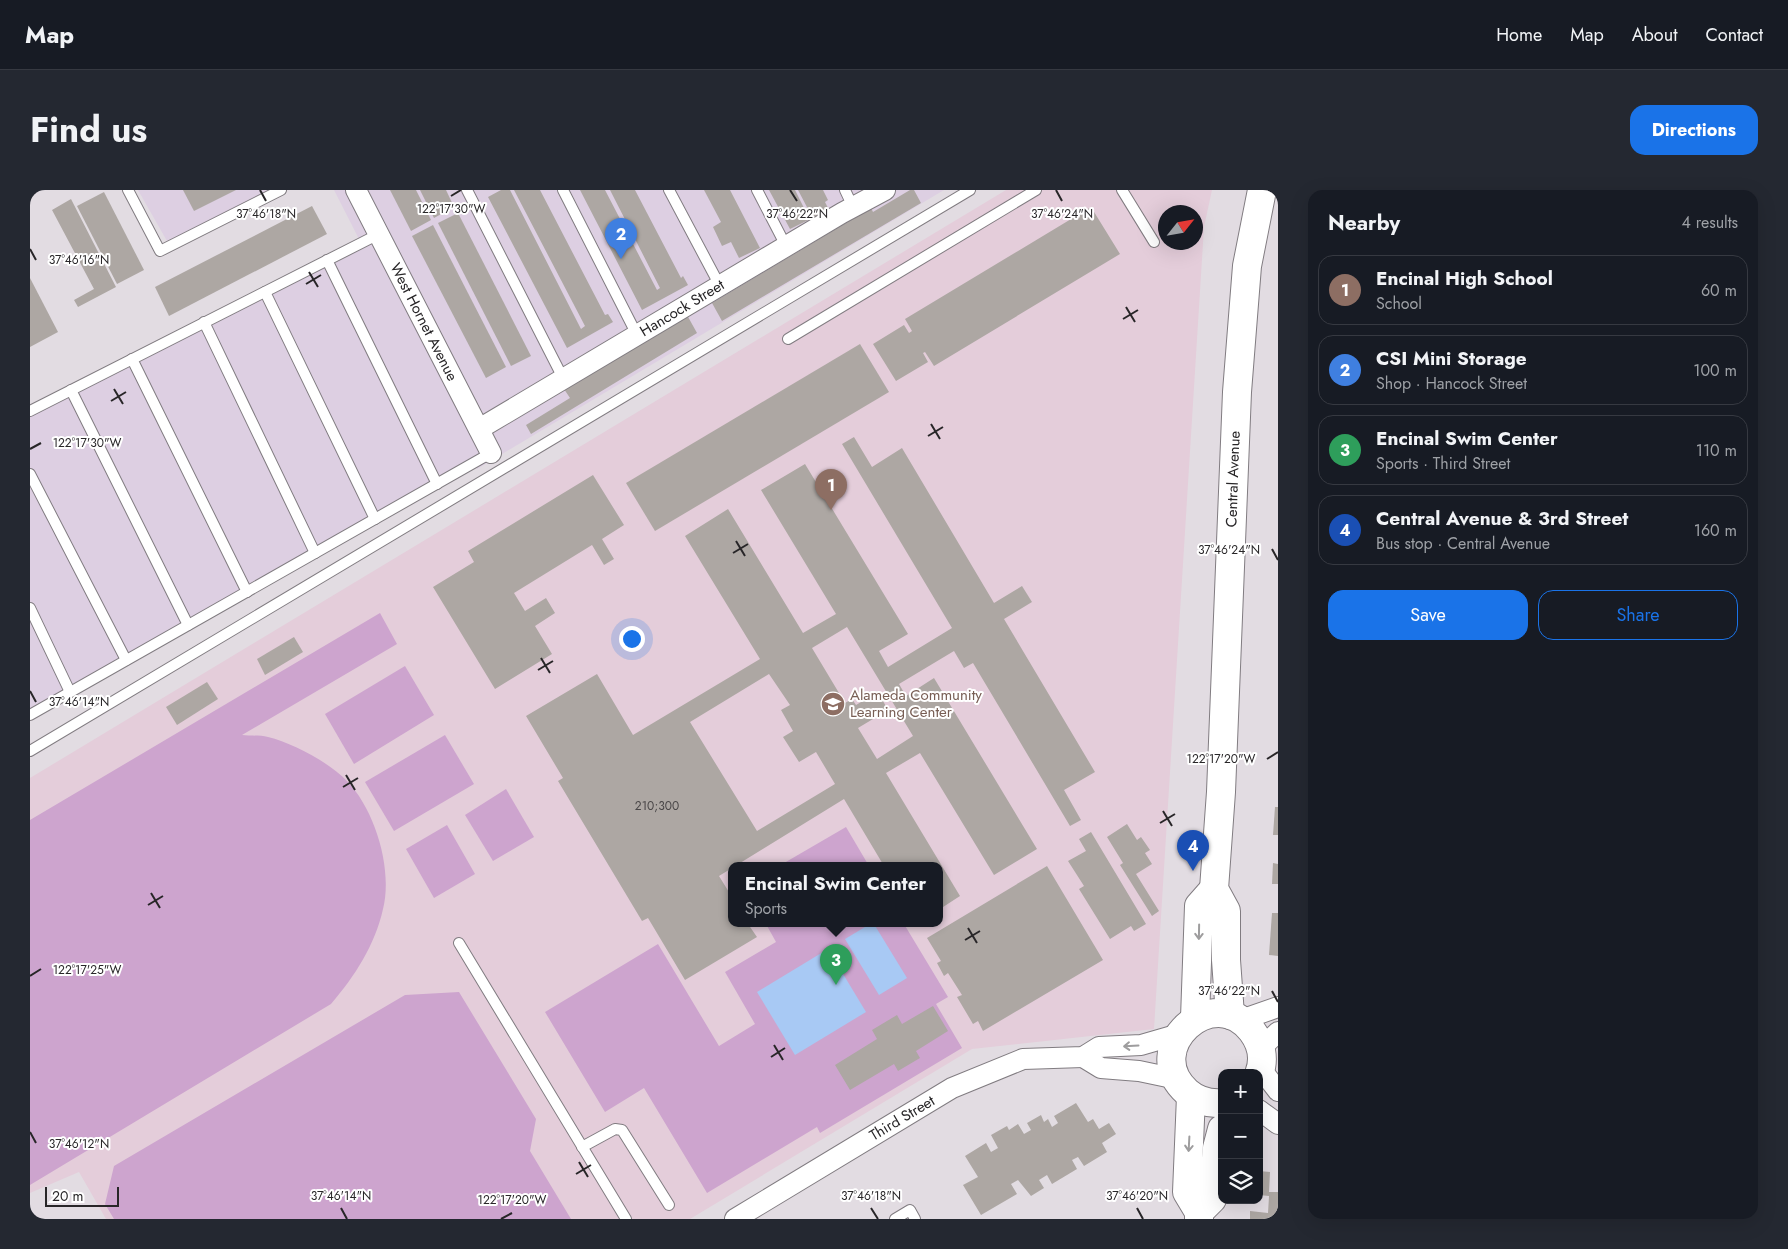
<!DOCTYPE html>
<html lang="en">
<head>
<meta charset="utf-8">
<style>
	:root { --surface:#171b24; --page:#242831; --text:#f1f3f6; --muted:#9ea1a6; --line:#363941; --accent:#1a73e8 }
	body { margin:0; font-family:Jost,sans-serif; background:var(--page); color:var(--text) }
	.controls { position:absolute; right:15px; bottom:15px; display:grid; overflow:hidden; border-radius:10px; box-shadow:0 5px 20px #0002 }
	.controls button { width:45px; height:45px; display:grid; place-items:center; padding:0; border:0; border-bottom:1px solid var(--line); background:var(--surface); color:var(--text); font:25px sans-serif }
	.compass { position:absolute; left:1128px; top:15px; width:45px; height:45px; border-radius:50%; background:var(--surface); box-shadow:0 5px 20px #0002; rotate:59deg }
	.scale { position:absolute; left:15px; bottom:12px; width:74px; box-sizing:border-box; padding-left:5px; border:2px solid #282628; border-top:0; font-size:14px; line-height:18px; white-space:nowrap; color:#282628; -webkit-text-stroke:4px #fff; paint-order:stroke }
	.you { position:absolute; left:601px; top:448px; width:18px; height:18px; margin:-12px; border:4px solid #fff; border-radius:50%; background:#1a73e8; box-shadow:0 0 0 8px #1a73e833 }
	.badge { display:grid; place-items:center; width:32px; height:32px; border-radius:50%; background:var(--accent); color:#fff; font-size:16px; font-weight:700 }
	.pin { position:absolute; translate:-50% -41px; filter:drop-shadow(0 1px 2px #0008) }
	.pin::after { content:''; position:absolute; top:26px; width:18px; height:15px; background:inherit; clip-path:polygon(0 0,100% 0,50% 100%) }
	.popup { position:absolute; left:698px; top:672px; width:215px; height:65px; box-sizing:border-box; display:grid; place-content:center; border-radius:10px; background:var(--surface); filter:drop-shadow(0 1px 4px #0005); font-size:16px; white-space:nowrap; color:var(--muted) }
	.popup b { font-size:19px; color:var(--text) }
	.popup::after { content:''; position:absolute; left:50%; top:100%; margin-left:-10px; border:10px solid transparent; border-top-color:var(--surface) }
	.list { margin:0; padding:0; list-style:none }
	h2 { display:flex; justify-content:space-between; align-items:center; height:65px; margin:0; padding:0 20px; font-size:21px }
	h2 small { font-size:16px; font-weight:400; color:var(--muted) }
	.list li { display:grid; grid-template-columns:32px 1fr auto; gap:15px; align-items:center; box-sizing:border-box; height:70px; margin:0 10px 10px; padding:0 10px; border:1px solid var(--line); border-radius:15px }
	.list b { display:block; font-size:19px; white-space:nowrap }
	.list p { margin:0; font-size:16px; white-space:nowrap; color:var(--muted) }
	.list em { font-size:16px; font-style:normal; color:var(--muted) }
	.actions { display:flex; gap:10px; padding:15px 20px }
	.actions a { flex:1; padding:11px 0; border:1px solid var(--accent); border-radius:15px; text-align:center; font-size:18px; color:var(--accent) }
	.actions .main { background:var(--accent); color:#fff }
	.icon { flex:none; width:28px; height:28px; fill:none; stroke:currentColor; stroke-width:2; stroke-linecap:round; stroke-linejoin:round }
	.map { position:relative; flex:none; width:1248px; height:1029px; overflow:hidden; border-radius:15px }
	header { display:flex; align-items:center; gap:30px; box-sizing:border-box; height:70px; padding:0 25px; background:var(--surface); border-bottom:1px solid var(--line) }
	header strong { font-size:24px }
	nav { display:flex; gap:28px; margin-inline-start:auto; font-size:18px }
	.intro { display:flex; align-items:center; justify-content:space-between; box-sizing:border-box; height:120px; padding:0 30px }
	h1 { margin:0; font-size:35px }
	.button { padding:12px 22px; border-radius:15px; background:var(--accent); color:#fff; font-size:18px; font-weight:700 }
	main { display:flex; gap:30px; padding:0 30px }
	aside { flex:1; background:var(--surface); border-radius:15px; box-shadow:0 5px 20px #0002 }
	.map>svg:first-child { display:block }
	.industrial { fill:#ddcfe2 }
	.education { fill:#e4cdda; fill-rule:evenodd }
	.green { fill:#cda4ce }
	.water { fill:#a8c9f4 }
	.building { fill:#ada7a3; fill-rule:evenodd }
	.lines { fill:none; stroke-linecap:round; stroke-linejoin:round }
	.lane-casing { stroke:#817c81; stroke-width:12 }
	.street-casing { stroke:#817c81; stroke-width:22 }
	.secondary-casing { stroke:#817c81; stroke-width:30 }
	.lane { stroke:#fff; stroke-width:10 }
	.street { stroke:#fff; stroke-width:20 }
	.secondary { stroke:#fff; stroke-width:28 }
	.oneway { stroke:#9e9d9e }
	.ticks { fill:none; stroke:#282628; stroke-width:2 }
	.labels { text-anchor:middle; stroke-width:4; stroke-linejoin:round; paint-order:stroke }
	.number-label { font-size:12px; fill:#494647 }
	.street-label { font-size:15px; fill:#282628; stroke:#fff }
	.education-label { font-size:15px; fill:#785e54; stroke:#fff; text-anchor:start }
	.ticks-label { font-size:12px; text-anchor:middle; fill:#282628; stroke:#fff; stroke-width:4; stroke-linejoin:round; paint-order:stroke }
</style>
</head>
<body>
<header>
<strong>Map</strong>
<nav><a>Home</a><a>Map</a><a>About</a><a>Contact</a></nav>
</header>
<div class="intro"><h1>Find us</h1><a class="button">Directions</a></div>
<main>
<div class="map">
<svg width="1248" height="1029" viewBox="0 0 1248 1029">
	<rect width="100%" height="100%" fill="#e2dce2"/>
	<g class="industrial">
		<polygon points="108,0 241,0 137,51"/>
		<polygon points="304,0 914,0 447,279 444,273 0,525 0,221 331,53"/>
	</g>
	<path class="education" d="M976,0H1182L1174,37L1124,839L942,859L660,1029H76L49,982L0,1003V588ZM1136,22H1166V52H1136ZM702,676H910V734H702Z"/>
	<g class="green">
		<path d="M350,423L367,454L212,545C220,546 230,545 238,547C263,553 300,573 317,591C345,620 363,679 353,719C345,755 325,786 301,814L0,995V630Z"/>
		<polygon points="375,476 404,525 324,574 295,524"/>
		<polygon points="415,545 444,594 364,641 335,592"/>
		<polygon points="476,599 504,647 463,671 435,625"/>
		<polygon points="417,635 445,684 404,708 376,659"/>
		<polygon points="816,637 839,676 749,676"/>
		<polygon points="736,734 874,734 918,807 906,814 932,858 790,943 787,937 677,1003 614,898 575,922 515,822 628,754 689,856 725,834 695,782 746,752"/>
		<polygon points="429,802 506,929 500,961 541,1029 84,1029 75,1014 84,976 375,805"/>
	</g>
	<g class="water">
		<polygon points="840,734 844,734 877,788 849,805 815,749"/>
		<polygon points="798,759 836,822 765,865 727,802"/>
	</g>
	<g class="building">
		<polygon points="153,0 206,0 164,21"/>
		<polygon points="360,0 386,0 401,30 381,41"/>
		<polygon points="390,0 416,0 424,17 404,28"/>
		<polygon points="471,0 480,0 551,139 555,136 484,0 510,0 575,125 578,124 583,132 537,158 458,7"/>
		<polygon points="550,0 575,0 627,100 630,98 580,0 605,0 651,88 653,86 658,95 612,120"/>
		<polygon points="674,0 700,0 730,58 709,68 701,52 692,56 683,37 691,32"/>
		<polygon points="739,0 765,0 776,22 779,21 768,0 793,0 798,10 795,12 799,20 760,39"/>
		<polygon points="880,0 884,0 891,13 692,131 682,113 841,18 843,22"/>
		<polygon points="74,2 114,80 87,94 47,16"/>
		<polygon points="41,9 86,97 48,117 44,110 64,99 22,20"/>
		<polygon points="282,16 297,44 139,126 125,97"/>
		<polygon points="1061,17 1090,64 904,176 895,162 893,163 898,172 866,191 843,154 874,135 879,143 882,141 875,129"/>
		<polygon points="428,23 501,166 481,176 408,33"/>
		<polygon points="403,35 476,177 456,188 382,46"/>
		<polygon points="0,88 28,142 0,157"/>
		<polygon points="657,125 667,143 501,244 496,235 540,208 534,199"/>
		<polygon points="830,154 859,202 625,341 596,293"/>
		<path d="M824,247L842,277L872,258L964,413L992,396L1002,412L974,429L1065,582L1034,600L1051,630L1040,636L943,473L934,478L924,461L869,494L876,506L904,488L1007,659L964,685L890,563L856,583L930,706L910,719V676H854L814,609L689,686L702,707V734H718L727,747L655,790L618,728L612,731L528,591L533,588L496,526L567,484L603,545L730,469L655,346L698,319L773,443L806,424L731,300L775,274L878,444L849,461L858,477L922,438L812,254ZM817,437L883,546L847,569L828,538L858,520L848,502L826,515L822,509L815,513L782,458ZM739,484L760,515L751,520L763,541L753,547L769,572L786,562L805,594L727,641L660,532Z"/>
		<polygon points="563,285 594,335 572,349 584,369 574,375 562,355 484,403 495,421 516,408 525,423 505,436 522,464 465,499 403,397 444,372 438,361"/>
		<polygon points="264,447 273,462 235,485 227,469"/>
		<polygon points="177,492 188,509 147,535 136,517"/>
		<polygon points="1245,617 1248,617 1248,645 1243,645"/>
		<polygon points="1097,634 1107,650 1111,647 1120,660 1115,663 1122,674 1106,684 1129,721 1122,726 1090,675 1093,673 1077,647"/>
		<polygon points="1061,642 1116,734 1104,741 1101,736 1080,749 1049,699 1054,696 1038,671 1056,661 1049,649"/>
		<polygon points="1243,673 1248,674 1248,694 1242,694"/>
		<polygon points="1017,676 1073,770 953,841 948,831 943,834 927,807 932,805 918,783 914,786 907,773 911,771 897,748"/>
		<polygon points="1242,723 1248,723 1248,766 1239,765"/>
		<polygon points="903,816 918,841 886,861 890,868 868,881 864,874 820,900 805,875 847,849 842,840 867,825 872,834"/>
		<polygon points="1046,913 1058,932 1063,929 1069,939 1079,933 1086,944 1072,953 1077,962 1054,976 1048,967 1042,970 1047,979 1022,994 1017,985 1009,990 1014,998 1001,1006 988,990 981,994 987,1004 951,1025 933,995 948,987 935,966 956,953 961,962 968,958 961,945 977,936 979,940 988,934 994,944 1001,940 997,933 1011,925 1014,932 1018,929 1022,937 1028,933 1024,926"/>
		<polygon points="1229,981 1240,982 1239,1002 1248,1002 1248,1029 1220,1029 1220,1021 1238,1023 1239,1006 1229,1005"/>
	</g>
	<g class="lines">
		<g class="lane-casing">
			<g id="lane">
				<polyline points="98,0 130,61 251,0"/>
				<polyline points="437,0 533,188"/>
				<polyline points="533,0 607,145"/>
				<polyline points="639,0 690,96"/>
				<polyline points="727,0 756,56"/>
				<polyline points="815,0 823,17"/>
				<polyline points="1092,0 1124,52"/>
				<polyline points="297,70 407,294"/>
				<polyline points="235,102 345,329"/>
				<polyline points="174,132 285,363"/>
				<polyline points="758,149 1006,0"/>
				<polyline points="102,169 217,402"/>
				<polyline points="41,200 158,435"/>
				<polyline points="0,221 349,44"/>
				<polyline points="0,284 96,470"/>
				<polyline points="0,418 40,502"/>
				<polyline points="0,525 461,263"/>
				<polyline points="0,561 940,0"/>
				<polyline points="429,753 596,1029"/>
				<polyline points="552,957 585,939 592,940 639,1015"/>
				<polyline points="865,1029 880,1020 885,1029"/>
			</g>
		</g>
		<g class="street-casing">
			<g id="street">
				<polyline points="326,0 461,263"/>
				<polyline points="449,239 812,23 855,0"/>
				<polyline points="1211,830 1248,817"/>
				<polyline points="1231,858 1248,842"/>
				<polyline points="1053,867 1071,878 1109,881 1147,889"/>
				<polyline points="1231,879 1248,901"/>
				<polyline points="1229,920 1248,934"/>
				<polyline points="705,1029 922,898 993,869 1053,867 1069,857 1111,855 1149,844"/>
			</g>
		</g>
		<g class="secondary-casing">
			<g id="secondary">
				<polyline points="1200,825 1196,770 1196,721 1184,699 1191,602 1207,202 1217,76 1232,0"/>
				<polyline points="1165,828 1169,716 1184,699"/>
				<polyline points="1161,906 1157,1002 1169,1022 1169,1029"/>
				<path d="M1192,913C1179,914 1166,910 1157,902C1109,859 1183,790 1222,841C1231,853 1235,869 1229,884"/>
				<polyline points="1169,1022 1182,1009 1187,958 1192,939"/>
			</g>
		</g>
		<use href="#lane" class="lane"/>
		<use href="#street" class="street"/>
		<use href="#secondary" class="secondary"/>
	</g>
	<defs><path id="oneway-shaft" d="M-6 0H5M1.5-3L5.5 0L1.5 3" fill="none" stroke-width="1.6" stroke-linecap="round" stroke-linejoin="round" transform="scale(1.25)"/></defs>
	<g class="oneway">
		<use href="#oneway-shaft" transform="translate(1169 742) rotate(91)"/>
		<use href="#oneway-shaft" transform="translate(1101 856) rotate(177)"/>
		<use href="#oneway-shaft" transform="translate(1159 954) rotate(93)"/>
	</g>
	<path class="ticks" d="M230,0L236,11M760,0L767,11M1026,0L1032,11M421,6L431,0M0,59L6,70M279,82L288,97M276,94L291,85M1096,117L1105,132M1093,129L1108,120M84,199L93,214M81,211L96,202M901,234L910,249M898,246L913,237M0,259L11,253M706,351L715,366M1242,359L1248,370M703,363L718,354M511,468L520,483M508,480L523,471M0,501L6,512M1237,569L1248,562M316,585L325,600M313,597L328,588M1133,621L1142,636M1130,633L1145,624M121,703L130,718M118,715L133,706M938,738L947,753M935,750L950,741M0,786L11,779M1242,801L1248,812M744,855L753,870M741,867L755,858M0,942L6,953M549,972L558,987M546,984L561,975M311,1018L317,1029M841,1018L848,1029M1107,1018L1113,1029M471,1029L482,1023"/>
	<defs>
		<g id="school-disc" transform="scale(1.25)"><circle r="9.5" fill="#8d6e63" stroke="#fff"/><path d="M0-5L7-2L0 1L-7-2ZM-4 1L0 2.5L4 1V4Q0 6-4 4Z" fill="#fff"/></g>
	</defs>
	<g fill-rule="evenodd">
		<use href="#school-disc" x="803" y="514"/>
	</g>
	<g class="labels">
		<g class="number-label">
			<text x="627" y="620">210;300</text>
		</g>
		<g class="street-label">
			<text transform="translate(652 118) rotate(-31)" y="5">Hancock Street</text>
			<text transform="translate(394 132) rotate(63)" y="5">West Hornet Avenue</text>
			<text transform="translate(1203 289) rotate(-88)" y="5">Central Avenue</text>
			<text transform="translate(872 928) rotate(-31)" y="5">Third Street</text>
		</g>
		<g class="education-label">
			<text x="820" y="510">Alameda Community<tspan x="820" dy="17">Learning Center</tspan></text>
		</g>
	</g>
	<g class="ticks-label">
		<text x="421" y="23">122°17'30"W</text>
		<text x="236" y="28">37°46'18"N</text>
		<text x="767" y="28">37°46'22"N</text>
		<text x="1032" y="28">37°46'24"N</text>
		<text x="49" y="74">37°46'16"N</text>
		<text x="57" y="257">122°17'30"W</text>
		<text x="1199" y="364">37°46'24"N</text>
		<text x="49" y="516">37°46'14"N</text>
		<text x="1191" y="573">122°17'20"W</text>
		<text x="57" y="784">122°17'25"W</text>
		<text x="1199" y="805">37°46'22"N</text>
		<text x="49" y="958">37°46'12"N</text>
		<text x="311" y="1010">37°46'14"N</text>
		<text x="841" y="1010">37°46'18"N</text>
		<text x="1107" y="1010">37°46'20"N</text>
		<text x="482" y="1014">122°17'20"W</text>
	</g>
</svg>
<div class="controls">
<button>+</button>
<button>−</button>
<button><svg class="icon" aria-label="layers" viewBox="0 0 24 24"><path d="M12 4l9 5-9 5-9-5zM3 14l9 5 9-5"/></svg></button>
</div>
<svg class="compass" viewBox="-18 -18 36 36"><path d="M0-13l5 13h-10z" fill="#e53935"/><path d="M0 13l5-13h-10z" fill="#9ea1a6"/></svg>
<div class="scale">20 m</div>
<div class="you"></div>
<div class="pin badge" style="left:801px;top:320px;background:#8d6e63">1</div>
<div class="pin badge" style="left:591px;top:69px;background:#3f7fe0">2</div>
<div class="pin badge" style="left:806px;top:795px;background:#2e9e5b">3</div>
<div class="popup"><b>Encinal Swim Center</b>Sports</div>
<div class="pin badge" style="left:1163px;top:681px;background:#1a4fb4">4</div>
</div>
<aside>
<h2>Nearby<small>4 results</small></h2>
<ul class="list">
<li><span class="badge" style="background:#8d6e63">1</span><div><b>Encinal High School</b><p>School</p></div><em>60 m</em></li>
<li><span class="badge" style="background:#3f7fe0">2</span><div><b>CSI Mini Storage</b><p>Shop · Hancock Street</p></div><em>100 m</em></li>
<li><span class="badge" style="background:#2e9e5b">3</span><div><b>Encinal Swim Center</b><p>Sports · Third Street</p></div><em>110 m</em></li>
<li><span class="badge" style="background:#1a4fb4">4</span><div><b>Central Avenue &amp; 3rd Street</b><p>Bus stop · Central Avenue</p></div><em>160 m</em></li>
</ul>
<div class="actions"><a class="main">Save</a><a>Share</a></div>
</aside>
</main>
</body>
</html>
